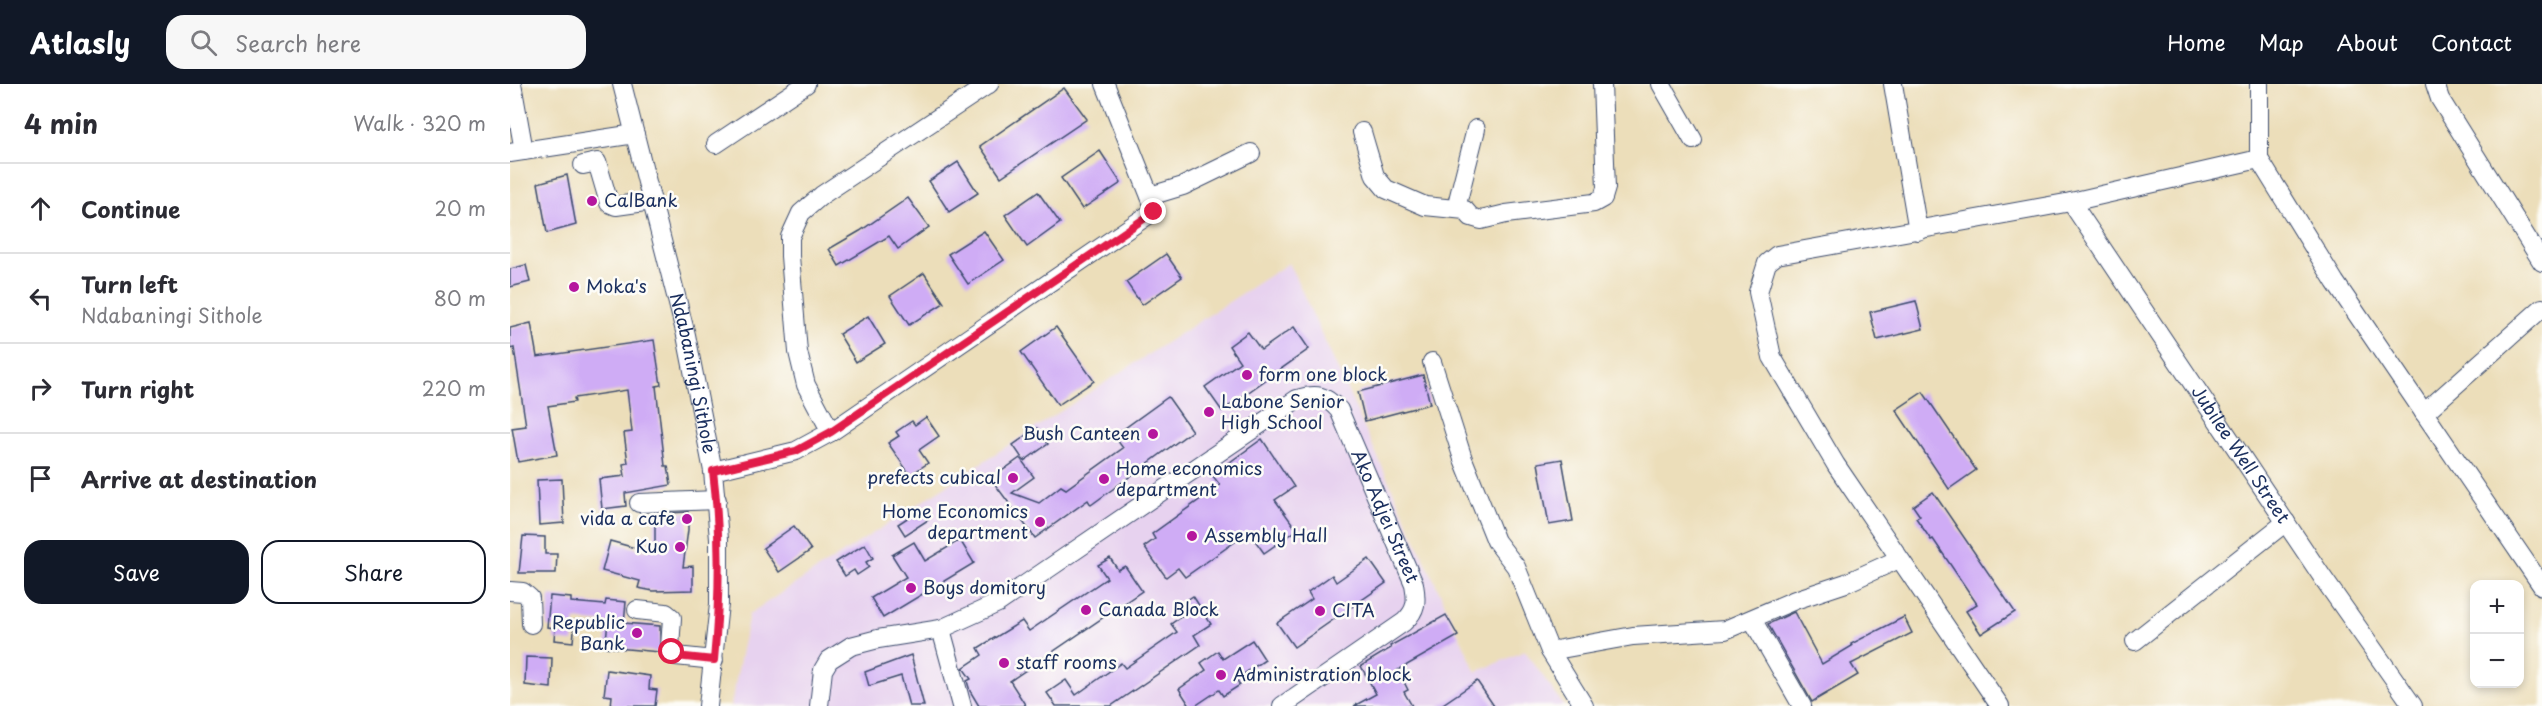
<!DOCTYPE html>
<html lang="en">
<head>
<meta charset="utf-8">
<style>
	:root { --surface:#fff; --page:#f7f7f7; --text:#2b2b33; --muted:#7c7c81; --line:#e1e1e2; --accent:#111827 }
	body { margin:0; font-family:"Playpen Sans",sans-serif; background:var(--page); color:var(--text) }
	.controls { position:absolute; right:18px; bottom:18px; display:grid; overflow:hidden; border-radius:12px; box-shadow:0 3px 9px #0003 }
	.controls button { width:54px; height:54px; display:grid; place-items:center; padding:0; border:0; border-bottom:2px solid var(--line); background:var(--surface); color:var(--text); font:30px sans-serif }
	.stop { position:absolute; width:18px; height:18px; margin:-14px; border:4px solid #e11d48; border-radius:50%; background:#fff }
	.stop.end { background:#e11d48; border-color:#fff; box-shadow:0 2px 6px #0008 }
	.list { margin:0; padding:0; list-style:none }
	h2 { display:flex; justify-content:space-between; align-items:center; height:78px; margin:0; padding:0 24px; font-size:26px }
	h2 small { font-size:20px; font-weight:400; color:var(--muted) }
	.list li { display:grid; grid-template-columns:39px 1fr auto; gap:18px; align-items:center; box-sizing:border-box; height:90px; padding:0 24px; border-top:2px solid var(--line) }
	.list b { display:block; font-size:22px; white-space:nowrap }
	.list p { margin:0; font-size:20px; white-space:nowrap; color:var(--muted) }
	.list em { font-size:20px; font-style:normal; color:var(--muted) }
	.actions { display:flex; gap:12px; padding:18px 24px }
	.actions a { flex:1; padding:14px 0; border:2px solid var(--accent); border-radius:18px; text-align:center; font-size:21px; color:var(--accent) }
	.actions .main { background:var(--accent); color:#fff }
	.icon { flex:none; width:33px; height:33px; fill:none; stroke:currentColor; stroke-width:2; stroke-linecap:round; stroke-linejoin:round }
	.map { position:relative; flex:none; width:2032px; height:622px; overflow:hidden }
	header { display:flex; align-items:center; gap:36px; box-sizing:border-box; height:84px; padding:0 30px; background:var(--accent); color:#fff }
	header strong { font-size:28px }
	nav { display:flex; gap:33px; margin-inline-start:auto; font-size:21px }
	.search { width:420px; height:54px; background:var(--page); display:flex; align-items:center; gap:15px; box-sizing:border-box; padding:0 21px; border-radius:18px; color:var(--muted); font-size:22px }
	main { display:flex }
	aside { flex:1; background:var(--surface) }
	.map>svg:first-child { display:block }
	.built { fill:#e7d2ef }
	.building { fill:#cfacf5 }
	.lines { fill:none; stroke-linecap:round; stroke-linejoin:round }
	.minor-casing { stroke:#3a496c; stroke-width:20 }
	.minor { stroke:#fff; stroke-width:18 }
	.route { stroke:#e11d48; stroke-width:8 }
	.poi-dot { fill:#b5179e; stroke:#fdfcf7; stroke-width:2 }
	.labels { text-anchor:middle; stroke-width:5; stroke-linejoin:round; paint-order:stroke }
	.poi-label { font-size:18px; fill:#1b2f5e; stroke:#fdfcf7; text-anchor:start }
	.street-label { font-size:18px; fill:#1b2f5e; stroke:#fdfcf7 }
</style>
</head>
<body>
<header>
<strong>Atlasly</strong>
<div class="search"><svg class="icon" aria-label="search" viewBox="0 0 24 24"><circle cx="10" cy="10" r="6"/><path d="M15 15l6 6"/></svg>Search here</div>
<nav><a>Home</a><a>Map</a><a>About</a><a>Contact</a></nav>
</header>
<main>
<aside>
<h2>4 min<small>Walk · 320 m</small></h2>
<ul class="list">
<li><svg class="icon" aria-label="ahead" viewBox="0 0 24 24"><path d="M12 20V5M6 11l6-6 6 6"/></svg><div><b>Continue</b></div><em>20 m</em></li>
<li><svg class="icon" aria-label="left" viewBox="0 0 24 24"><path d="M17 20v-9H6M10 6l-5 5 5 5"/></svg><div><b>Turn left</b><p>Ndabaningi Sithole</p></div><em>80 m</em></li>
<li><svg class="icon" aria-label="right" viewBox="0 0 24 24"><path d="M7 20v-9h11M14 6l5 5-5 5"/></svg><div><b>Turn right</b></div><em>220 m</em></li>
<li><svg class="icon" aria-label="arrive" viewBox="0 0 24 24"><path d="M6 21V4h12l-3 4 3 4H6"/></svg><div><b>Arrive at destination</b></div></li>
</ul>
<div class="actions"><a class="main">Save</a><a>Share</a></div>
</aside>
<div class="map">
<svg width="2032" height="622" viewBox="0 0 2032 622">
	<rect width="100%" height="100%" fill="#fdfcf7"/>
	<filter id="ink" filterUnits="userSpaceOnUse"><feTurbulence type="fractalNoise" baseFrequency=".0167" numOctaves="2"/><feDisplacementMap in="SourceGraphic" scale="12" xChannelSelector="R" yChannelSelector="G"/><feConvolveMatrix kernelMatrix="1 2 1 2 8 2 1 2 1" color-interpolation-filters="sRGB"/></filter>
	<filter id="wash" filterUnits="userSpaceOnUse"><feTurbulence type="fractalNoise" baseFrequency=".008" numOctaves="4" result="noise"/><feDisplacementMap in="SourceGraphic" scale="24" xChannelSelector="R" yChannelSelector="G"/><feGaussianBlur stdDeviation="1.35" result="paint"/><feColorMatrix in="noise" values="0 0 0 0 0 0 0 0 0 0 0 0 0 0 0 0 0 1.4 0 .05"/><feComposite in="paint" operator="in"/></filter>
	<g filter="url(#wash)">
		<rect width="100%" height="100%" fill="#ecdeba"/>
		<polygon class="built" points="779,179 966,588 1015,567 1054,622 221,622 239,530"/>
		<g id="blocks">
			<g class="building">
				<polygon points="554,4 577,35 491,93 470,62"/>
				<polygon points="590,67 611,99 572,125 551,94"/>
				<polygon points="448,78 468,109 439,128 419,97"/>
				<polygon points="57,91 66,141 37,149 28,99"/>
				<polygon points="528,108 550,139 517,163 495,131"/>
				<polygon points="398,114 419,143 388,165 379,152 329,182 319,165 350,147"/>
				<polygon points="474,147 494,176 458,200 438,170"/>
				<polygon points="656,170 672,193 632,221 616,198"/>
				<polygon points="16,181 20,198 0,203 0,185"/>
				<polygon points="414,189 434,219 399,241 380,212"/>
				<polygon points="1406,217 1413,245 1367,256 1360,228"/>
				<polygon points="358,232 375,260 346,278 329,250"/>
				<polygon points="21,239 27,273 144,256 151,301 146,302 155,382 158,382 161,401 115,409 116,422 92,425 89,395 115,392 113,380 118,379 114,349 122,348 117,306 64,314 65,318 38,322 47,371 8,378 2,344 16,342 4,264 0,265 0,244"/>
				<polygon points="546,243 584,297 548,321 511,268"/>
				<polygon points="784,243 799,265 712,327 695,303 730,278 719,262 738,248 751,266"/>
				<polygon points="913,291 920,320 855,337 848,308"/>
				<polygon points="1413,308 1466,386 1439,405 1386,326"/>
				<polygon points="658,313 682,347 581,421 578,416 525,454 481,395 510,374 524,393 502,409 529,419 551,402 556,405 613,364 604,352"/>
				<polygon points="416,333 429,352 409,366 418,379 400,391 378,359 389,352 386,348 402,337 405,341"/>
				<polygon points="527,344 538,360 514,377 503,361"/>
				<polygon points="752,355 784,403 765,416 787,446 754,469 739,448 675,493 668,484 656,493 634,463 645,455 642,450 710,401 702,391"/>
				<polygon points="1052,375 1063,437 1039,441 1028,379"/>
				<polygon points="52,395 54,439 29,441 27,396"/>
				<polygon points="1423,408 1505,528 1471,550 1456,527 1467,520 1423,455 1421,456 1406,434 1410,432 1403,422"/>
				<polygon points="411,425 418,436 395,451 388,440"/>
				<polygon points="178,428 178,446 173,483 183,482 183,506 143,507 128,504 130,497 92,487 100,457 136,467 138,460 145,462 145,437 157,436 157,429"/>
				<polygon points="284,442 301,466 269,488 253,464"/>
				<polygon points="13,452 35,453 35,470 47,470 46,489 9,489"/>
				<polygon points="450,456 464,479 373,534 361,514 396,493 382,471 404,458 415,477"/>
				<polygon points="355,460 363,474 356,478 359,483 347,491 344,486 335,492 326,478"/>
				<polygon points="600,474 608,486 615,482 632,507 500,597 516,622 469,622 460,607 457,597 461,595 453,584 472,571 468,564 512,537 519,547 597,494 588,481"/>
				<polygon points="859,475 876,499 784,563 767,539 802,515 798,508 822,491 826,498"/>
				<polygon points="40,512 61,514 61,518 95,521 96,516 116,518 114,539 150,542 150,568 95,563 98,539 65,536 63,558 44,556 45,544 37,543"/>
				<polygon points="683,512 701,540 684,551 690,561 601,622 546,622 537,609 556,596 566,611 611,579 615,584 667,548 661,540 676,529 671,520"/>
				<polygon points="1284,528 1312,580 1342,562 1341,560 1394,533 1402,549 1341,580 1348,591 1302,618 1258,540"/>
				<polygon points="936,531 948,552 888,586 898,606 894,608 902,622 844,622 866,610 851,582 881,564 880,562"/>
				<polygon points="742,556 755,576 726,595 730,601 713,612 709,606 685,622 680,622 669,605 696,586 691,579 708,567 713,575"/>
				<polygon points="401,571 414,622 399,622 391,592 359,602 355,588"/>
				<polygon points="16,573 42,574 41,604 15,601"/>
				<polygon points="97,586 140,592 139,605 147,606 145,622 101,622 102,612 94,611"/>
				<polygon points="967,597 984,622 930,622"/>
			</g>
		</g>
	</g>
	<g filter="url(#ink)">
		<use href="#blocks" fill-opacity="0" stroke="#3a496c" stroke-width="1.5"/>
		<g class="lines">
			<g class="minor-casing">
				<g id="minor">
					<polyline points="2,0 14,67"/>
					<path id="s1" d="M112,0L176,251L203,387L209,455V520L198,622"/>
					<polyline points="1151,0 1183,56"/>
					<polyline points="1383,0 1408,147"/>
					<polyline points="1749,0 1749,75 1825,198 2032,502"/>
					<polyline points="1925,0 1930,15 2032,178"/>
					<polyline points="852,48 865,92 876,105 915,122 955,126 961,133 971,136 996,130 1084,119 1093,114 1096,104 1092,0"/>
					<polyline points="206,60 296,0"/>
					<polyline points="0,69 125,50"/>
					<polyline points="73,81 87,78 99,119 106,122 142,117"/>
					<polyline points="640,112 673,102 741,69"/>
					<path id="s2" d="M1561,118L1813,494L1903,622"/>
					<polyline points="946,124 966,45"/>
					<polyline points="922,278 953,375 986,457 1006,483 1040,567 1074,622"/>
					<polyline points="1914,329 2032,224"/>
					<polyline points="321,348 296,301 288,268 280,172 280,153 291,129 312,111 479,0"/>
					<polyline points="203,387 286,367 321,348 644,127 643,120 595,0"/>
					<polyline points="129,419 207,416"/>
					<polyline points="0,507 13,508 20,514 21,540"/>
					<polyline points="127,526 156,529 162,534 160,563 166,572 204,576"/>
					<polyline points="1242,535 1292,622"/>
					<polyline points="431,545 452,622"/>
					<polyline points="1625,557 1776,438"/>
					<polyline points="1040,567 1123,552 1215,546 1285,516 1336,499 1389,475"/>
					<path id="s3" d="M309,622L313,586L319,576L341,562L368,555L431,545L488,519L787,315C807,309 815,311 829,326L904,500C907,517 907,526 894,538L772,622"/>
					<polyline points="1490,622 1326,381 1262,273 1248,208 1257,179 1267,171 1561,118 1749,75"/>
				</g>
			</g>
			<use href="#minor" class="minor"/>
		</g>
	</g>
	<g class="lines" filter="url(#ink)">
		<path class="route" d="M162,568L166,572L204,576C210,513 211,451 203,387L286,367L321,348L644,128"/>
	</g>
	<g class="poi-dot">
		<circle cx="82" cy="117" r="6"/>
		<circle cx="64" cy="203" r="6"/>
		<circle cx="737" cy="291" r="6"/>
		<circle cx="699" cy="328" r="6"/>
		<circle cx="643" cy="350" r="6"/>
		<circle cx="503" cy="394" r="6"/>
		<circle cx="594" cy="395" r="6"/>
		<circle cx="177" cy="435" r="6"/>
		<circle cx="530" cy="438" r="6"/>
		<circle cx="682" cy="452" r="6"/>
		<circle cx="170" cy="463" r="6"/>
		<circle cx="401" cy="504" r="6"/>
		<circle cx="576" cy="526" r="6"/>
		<circle cx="810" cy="527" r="6"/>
		<circle cx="127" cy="549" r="6"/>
		<circle cx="494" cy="579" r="6"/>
		<circle cx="711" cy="591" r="6"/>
	</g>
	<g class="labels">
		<g class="poi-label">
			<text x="94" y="123">CalBank</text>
			<text x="76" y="209">Moka's</text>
			<text x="749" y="297">form one block</text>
			<text x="711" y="324">Labone Senior<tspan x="711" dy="21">High School</tspan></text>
			<text x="631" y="356" text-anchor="end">Bush Canteen</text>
			<text x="606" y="391">Home economics<tspan x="606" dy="21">department</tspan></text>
			<text x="491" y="400" text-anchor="end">prefects cubical</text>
			<text x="518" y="434" text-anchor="end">Home Economics<tspan x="518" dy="21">department</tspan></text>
			<text x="165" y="441" text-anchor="end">vida a cafe</text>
			<text x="694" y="458">Assembly Hall</text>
			<text x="158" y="469" text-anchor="end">Kuo</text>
			<text x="413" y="510">Boys domitory</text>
			<text x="588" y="532">Canada Block</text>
			<text x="822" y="533">CITA</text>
			<text x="115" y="545" text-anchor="end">Republic<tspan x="115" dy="21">Bank</tspan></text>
			<text x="506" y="585">staff rooms</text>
			<text x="723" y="597">Administration block</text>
		</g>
		<g class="street-label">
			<text dy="6" stroke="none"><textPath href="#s1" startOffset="298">Ndabaningi Sithole</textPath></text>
			<text dy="6" stroke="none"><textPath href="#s2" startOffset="304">Jubilee Well Street</textPath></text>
			<text dy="6" stroke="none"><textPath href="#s3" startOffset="753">Ako Adjei Street</textPath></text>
		</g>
	</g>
</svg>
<div class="controls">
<button>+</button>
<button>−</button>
</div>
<div class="stop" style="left:162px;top:568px"></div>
<div class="stop end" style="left:644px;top:128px"></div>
</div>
</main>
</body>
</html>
